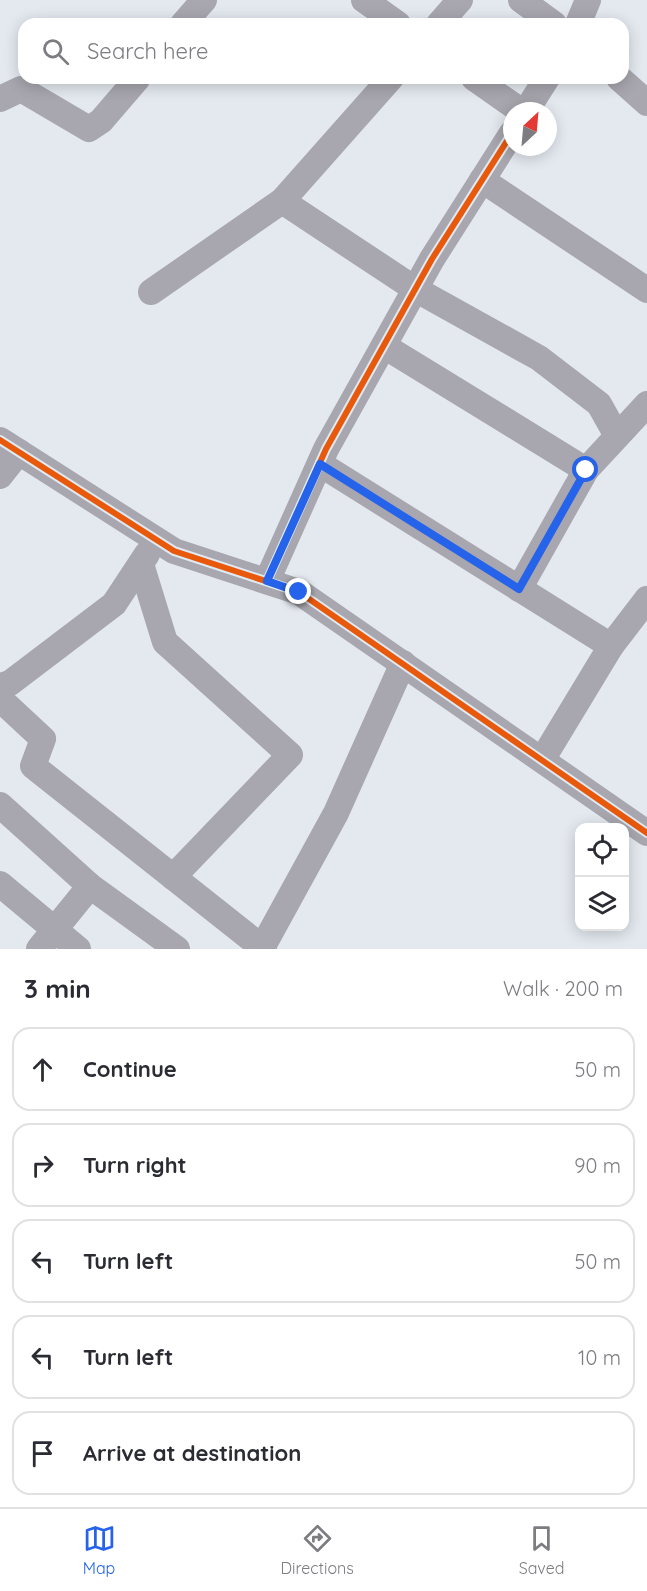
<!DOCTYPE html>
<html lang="en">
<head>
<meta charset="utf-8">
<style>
	:root { --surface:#fff; --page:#f2f2f3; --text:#2b2b33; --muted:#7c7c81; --line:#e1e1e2; --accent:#2563eb }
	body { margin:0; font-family:Quicksand,sans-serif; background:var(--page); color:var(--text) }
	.controls { position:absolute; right:18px; bottom:18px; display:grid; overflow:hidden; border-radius:12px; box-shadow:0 3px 15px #0003 }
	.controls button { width:54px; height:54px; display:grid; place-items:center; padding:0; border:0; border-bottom:2px solid var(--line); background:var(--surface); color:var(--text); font:30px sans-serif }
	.compass { position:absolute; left:503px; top:102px; width:54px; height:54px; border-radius:50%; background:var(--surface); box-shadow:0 3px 15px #0003; rotate:26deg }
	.stop { position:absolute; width:18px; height:18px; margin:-14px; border:4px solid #2563eb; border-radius:50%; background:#fff }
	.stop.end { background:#2563eb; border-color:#fff; box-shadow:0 2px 6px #0008 }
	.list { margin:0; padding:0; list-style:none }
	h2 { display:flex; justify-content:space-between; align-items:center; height:78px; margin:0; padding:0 24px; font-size:26px }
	h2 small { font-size:20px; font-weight:400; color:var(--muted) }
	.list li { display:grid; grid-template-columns:39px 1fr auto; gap:18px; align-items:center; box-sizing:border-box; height:84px; margin:0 12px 12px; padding:0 12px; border:2px solid var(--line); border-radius:18px }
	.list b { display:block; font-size:22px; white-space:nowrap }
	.list em { font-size:20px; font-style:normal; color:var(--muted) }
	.icon { flex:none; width:33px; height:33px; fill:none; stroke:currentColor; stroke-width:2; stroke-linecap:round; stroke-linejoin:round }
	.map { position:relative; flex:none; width:647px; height:949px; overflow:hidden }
	.search { position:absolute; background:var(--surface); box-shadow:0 3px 15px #0003; left:18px; right:18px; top:18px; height:66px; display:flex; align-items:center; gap:15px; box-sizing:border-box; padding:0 21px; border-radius:18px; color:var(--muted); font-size:22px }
	.sheet { height:558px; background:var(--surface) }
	nav { display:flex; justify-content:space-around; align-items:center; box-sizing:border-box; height:84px; border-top:2px solid var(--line); background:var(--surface); font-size:16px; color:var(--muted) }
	nav a { display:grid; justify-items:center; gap:3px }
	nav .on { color:var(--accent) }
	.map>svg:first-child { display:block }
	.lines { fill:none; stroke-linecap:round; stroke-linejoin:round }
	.minor { stroke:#a8a6ae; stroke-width:26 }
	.cycleway-casing { stroke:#deeaf4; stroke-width:10 }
	.cycleway { stroke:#e8590c; stroke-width:6 }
	.route { stroke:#2563eb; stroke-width:8 }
</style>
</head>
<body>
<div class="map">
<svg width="647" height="949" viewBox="0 0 647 949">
	<rect width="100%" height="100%" fill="#e3e9ef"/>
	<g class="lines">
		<g class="minor">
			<polyline points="364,0 398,24"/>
			<polyline points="521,0 554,24"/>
			<polyline points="183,24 204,0"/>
			<polyline points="439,24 460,0"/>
			<polyline points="578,24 588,0"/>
			<polyline points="474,78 521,111"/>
			<polyline points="619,78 647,103"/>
			<polyline points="0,99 21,89 89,129 101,121 138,78"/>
			<polyline points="526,111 547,78"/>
			<polyline points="482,180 647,290"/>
			<polyline points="282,201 415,289 539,358 599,404 617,436"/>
			<polyline points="151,292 282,201 391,78"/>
			<polyline points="384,346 586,470"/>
			<polyline points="0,440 174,551 299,592 647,833"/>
			<polyline points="320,464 611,646"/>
			<polyline points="0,476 19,452"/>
			<polyline points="141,564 165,642 290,755 173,877"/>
			<polyline points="267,581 326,449 432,259 512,133"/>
			<polyline points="519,589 586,470 647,404"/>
			<polyline points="0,686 10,683 114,604 147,554"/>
			<polyline points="0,699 43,739 33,766 264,949"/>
			<polyline points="542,760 611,646 647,599"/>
			<polyline points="0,805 90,886 177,949"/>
			<polyline points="0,884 78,949"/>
			<polyline points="262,948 336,813 403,663"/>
			<polyline points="39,949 90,886"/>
		</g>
		<g class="cycleway-casing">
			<g id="cycleway">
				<polyline points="0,440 174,551 299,592 647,833"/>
				<polyline points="267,581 326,449 432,259 512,133"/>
			</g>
		</g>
		<use href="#cycleway" class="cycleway"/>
	</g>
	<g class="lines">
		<polyline class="route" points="299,592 267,581 320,464 519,589 586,470"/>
	</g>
</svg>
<div class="controls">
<button><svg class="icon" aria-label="locate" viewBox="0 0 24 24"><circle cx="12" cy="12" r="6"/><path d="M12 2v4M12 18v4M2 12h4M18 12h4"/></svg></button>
<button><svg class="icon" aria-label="layers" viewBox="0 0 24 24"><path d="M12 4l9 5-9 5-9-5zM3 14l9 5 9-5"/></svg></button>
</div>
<svg class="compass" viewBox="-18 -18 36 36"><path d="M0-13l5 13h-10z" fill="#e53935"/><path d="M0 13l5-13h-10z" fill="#7c7c81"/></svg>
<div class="stop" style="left:586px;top:470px"></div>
<div class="stop end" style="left:299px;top:592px"></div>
<div class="search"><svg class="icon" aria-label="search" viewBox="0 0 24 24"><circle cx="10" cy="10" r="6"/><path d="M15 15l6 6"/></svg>Search here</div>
</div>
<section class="sheet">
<h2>3 min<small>Walk · 200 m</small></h2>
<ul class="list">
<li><svg class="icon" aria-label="ahead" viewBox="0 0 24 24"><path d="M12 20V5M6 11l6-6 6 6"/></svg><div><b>Continue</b></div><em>50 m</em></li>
<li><svg class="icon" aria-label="right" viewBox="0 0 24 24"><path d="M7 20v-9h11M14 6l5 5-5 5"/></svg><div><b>Turn right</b></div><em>90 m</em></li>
<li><svg class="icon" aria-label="left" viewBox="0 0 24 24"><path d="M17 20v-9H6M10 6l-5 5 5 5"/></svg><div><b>Turn left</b></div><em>50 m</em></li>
<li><svg class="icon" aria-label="left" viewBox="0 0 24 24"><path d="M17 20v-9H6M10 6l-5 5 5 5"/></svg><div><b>Turn left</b></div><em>10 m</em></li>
<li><svg class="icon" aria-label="arrive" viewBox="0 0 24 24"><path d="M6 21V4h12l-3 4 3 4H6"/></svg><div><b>Arrive at destination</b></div></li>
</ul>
</section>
<nav>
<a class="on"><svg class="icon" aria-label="map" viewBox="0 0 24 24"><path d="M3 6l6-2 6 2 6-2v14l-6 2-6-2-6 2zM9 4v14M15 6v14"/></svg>Map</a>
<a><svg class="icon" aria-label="directions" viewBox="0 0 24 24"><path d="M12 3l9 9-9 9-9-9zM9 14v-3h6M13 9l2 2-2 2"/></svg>Directions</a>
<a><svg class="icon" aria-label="saved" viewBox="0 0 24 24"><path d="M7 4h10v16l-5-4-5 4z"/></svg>Saved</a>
</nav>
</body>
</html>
